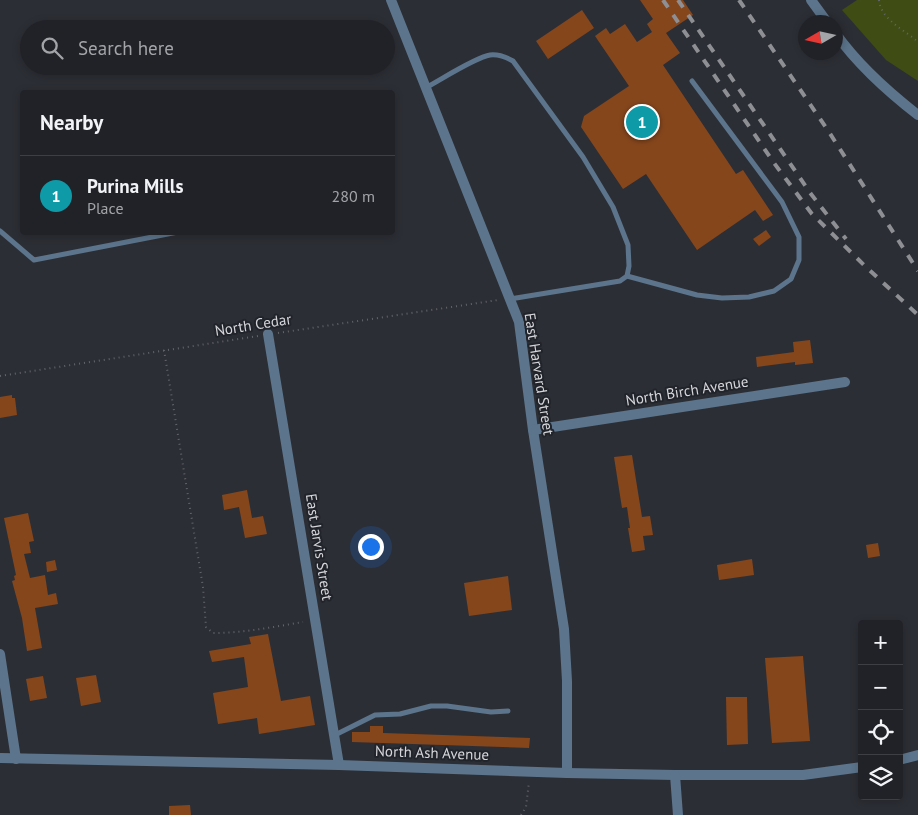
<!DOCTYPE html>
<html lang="en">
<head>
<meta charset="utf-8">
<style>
	:root { --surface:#212228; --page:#292a30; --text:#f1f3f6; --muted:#a2a4a8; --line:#3e3f45; --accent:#8bbbb9 }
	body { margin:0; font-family:"PT Sans",sans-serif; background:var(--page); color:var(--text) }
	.controls { position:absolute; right:15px; bottom:15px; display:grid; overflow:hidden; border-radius:5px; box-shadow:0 2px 8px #0003 }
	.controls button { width:45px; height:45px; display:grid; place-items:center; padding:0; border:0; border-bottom:1px solid var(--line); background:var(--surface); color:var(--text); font:25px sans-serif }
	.compass { position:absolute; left:798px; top:15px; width:45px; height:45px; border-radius:50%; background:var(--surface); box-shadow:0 2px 8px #0003; rotate:261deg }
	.you { position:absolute; left:370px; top:546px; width:18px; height:18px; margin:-12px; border:4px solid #fff; border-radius:50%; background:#1a73e8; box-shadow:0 0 0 8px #1a73e833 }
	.badge { display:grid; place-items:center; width:32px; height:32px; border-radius:50%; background:var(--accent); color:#fff; font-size:16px; font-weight:700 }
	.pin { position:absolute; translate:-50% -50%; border:2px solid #fff; box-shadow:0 1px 5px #0006 }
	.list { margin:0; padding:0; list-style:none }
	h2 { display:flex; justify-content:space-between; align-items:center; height:65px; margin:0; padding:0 20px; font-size:21px }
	h2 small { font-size:16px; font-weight:400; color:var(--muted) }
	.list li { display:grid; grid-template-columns:32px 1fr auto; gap:15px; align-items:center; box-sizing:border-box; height:80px; padding:0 20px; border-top:1px solid var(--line) }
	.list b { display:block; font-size:19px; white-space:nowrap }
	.list p { margin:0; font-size:16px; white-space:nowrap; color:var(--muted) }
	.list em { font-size:16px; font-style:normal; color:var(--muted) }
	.icon { flex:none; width:28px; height:28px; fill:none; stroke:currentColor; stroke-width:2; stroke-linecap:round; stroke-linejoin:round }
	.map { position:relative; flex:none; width:918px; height:815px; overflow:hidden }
	.search { position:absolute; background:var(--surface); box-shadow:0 2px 8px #0003; left:20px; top:20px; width:375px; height:55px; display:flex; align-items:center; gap:12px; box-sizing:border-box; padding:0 18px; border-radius:28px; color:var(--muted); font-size:19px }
	.panel { position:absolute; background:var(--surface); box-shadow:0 2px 8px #0003; left:20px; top:90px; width:375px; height:145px; border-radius:5px }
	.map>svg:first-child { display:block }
	.green { fill:#3f4c13 }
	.building { fill:#85461c }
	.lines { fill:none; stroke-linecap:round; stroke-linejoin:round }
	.path { stroke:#63656b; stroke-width:2; stroke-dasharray:1 4; stroke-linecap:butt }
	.service { stroke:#5c758c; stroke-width:5 }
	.minor { stroke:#5c758c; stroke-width:10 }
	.tertiary { stroke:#5c758c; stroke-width:10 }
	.rail { stroke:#8e8f95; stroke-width:4; stroke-dasharray:9 9; stroke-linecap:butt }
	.labels { text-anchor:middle; stroke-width:4; stroke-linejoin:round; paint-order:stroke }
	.street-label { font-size:15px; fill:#d5d6db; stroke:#22242b }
</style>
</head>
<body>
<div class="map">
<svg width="918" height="815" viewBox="0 0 918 815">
	<rect width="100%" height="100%" fill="#2c2e35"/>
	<polygon class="green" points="857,0 918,0 918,81 886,60 842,10"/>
	<g class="building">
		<polygon points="640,0 683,0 693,15 666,33 680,53 663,65 736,174 743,170 773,215 763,221 755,210 697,250 646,174 623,189 581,127 584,116 629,86 595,36 606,28 610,34 625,24 637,42 652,32 647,24 653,19"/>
		<polygon points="582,10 594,28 548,59 536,41"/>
		<polygon points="766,230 771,237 759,246 753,239"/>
		<polygon points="810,340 813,363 795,365 795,362 757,367 756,357 794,352 793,342"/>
		<polygon points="12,395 12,398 15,398 17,415 0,418 0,397"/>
		<polygon points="632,455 642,517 650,516 653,535 643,536 645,550 632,552 628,528 630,528 627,507 622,508 614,457"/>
		<polygon points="247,490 252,518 263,516 267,534 245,538 239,507 224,510 222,495"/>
		<polygon points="28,513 34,541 29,542 31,553 24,554 30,578 45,575 48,595 56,593 58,604 35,608 42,648 27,651 22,618 12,581 15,580 14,576 16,575 4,518"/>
		<polygon points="878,543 880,556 868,558 866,545"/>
		<polygon points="752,559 754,575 719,580 717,565"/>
		<polygon points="55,560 57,570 47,572 46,562"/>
		<polygon points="508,576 512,610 469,616 464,583"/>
		<polygon points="268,634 281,701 310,696 315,725 259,734 257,718 218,724 213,693 248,687 244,657 212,662 209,651 251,644 249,637"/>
		<polygon points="803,656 810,741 772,743 765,658"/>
		<polygon points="96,675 101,702 81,706 76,678"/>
		<polygon points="43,676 47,698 30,701 26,679"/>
		<polygon points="726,697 747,697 748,744 727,745"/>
		<polygon points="370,726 383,726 383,733 530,738 529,748 352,742 352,732 370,732"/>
		<polygon points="190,805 191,815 169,815 169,806"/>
	</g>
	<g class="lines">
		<g class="path">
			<path d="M879,0C881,20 905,30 918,42"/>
			<polyline points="278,333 498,300"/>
			<path d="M164,350L203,587L206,627L213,633C243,633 273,627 303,622"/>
			<polyline points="0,376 258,336"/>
			<polyline points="521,815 526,807 529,782"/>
		</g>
		<g class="service">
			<path d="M427,87C442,79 476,57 490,55C499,54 506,57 513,61L583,157L613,207L628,245L629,266L627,276L620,281L510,299"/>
			<polyline points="0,231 34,260 178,232"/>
			<polyline points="627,276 697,295 722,298 749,297 774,291 791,279 799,260 799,237 782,202 692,81"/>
			<polyline points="335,735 375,715 400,714 431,706 447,706 491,712 508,711"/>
		</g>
		<g class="minor">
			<polyline points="391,0 519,322 533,430 564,629 567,681 567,773"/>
			<polyline points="268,334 339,765"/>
			<polyline points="533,430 845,382"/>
			<polyline points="0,654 16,759"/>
		</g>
		<g class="tertiary">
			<polyline points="811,0 827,22"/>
			<path d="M836,34C859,66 887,91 918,115"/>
			<polyline points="0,758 339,765 567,773 675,775 803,775 862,767"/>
			<polyline points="899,760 918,755"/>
			<polyline points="675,775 678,815"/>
		</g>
		<g class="rail">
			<polyline points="663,0 774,163 812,214 865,266 918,315"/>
			<polyline points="678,0 811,194 846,239"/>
			<polyline points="739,0 829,132 918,271"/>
		</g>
	</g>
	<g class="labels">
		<g class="street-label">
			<text transform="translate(253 325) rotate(-9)" y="5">North Cedar</text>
			<text transform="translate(539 374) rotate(81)" y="5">East Harvard Street</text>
			<text transform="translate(687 391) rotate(-9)" y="5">North Birch Avenue</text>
			<text transform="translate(319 547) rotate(81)" y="5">East Jarvis Street</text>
			<text transform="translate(432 753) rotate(2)" y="5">North Ash Avenue</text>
		</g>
	</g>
</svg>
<div class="controls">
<button>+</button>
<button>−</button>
<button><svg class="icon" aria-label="locate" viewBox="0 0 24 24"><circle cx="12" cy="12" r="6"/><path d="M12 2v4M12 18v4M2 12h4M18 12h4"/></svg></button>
<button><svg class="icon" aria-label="layers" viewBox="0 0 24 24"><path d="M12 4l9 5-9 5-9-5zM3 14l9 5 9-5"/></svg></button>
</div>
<svg class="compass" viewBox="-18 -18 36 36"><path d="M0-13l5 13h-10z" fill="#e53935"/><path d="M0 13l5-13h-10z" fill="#a2a4a8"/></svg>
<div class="you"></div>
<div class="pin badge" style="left:642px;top:122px;background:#0f9aa8">1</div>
<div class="search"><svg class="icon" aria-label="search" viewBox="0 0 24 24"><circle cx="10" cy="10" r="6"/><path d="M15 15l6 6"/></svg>Search here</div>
<section class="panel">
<h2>Nearby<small></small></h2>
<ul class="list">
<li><span class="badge" style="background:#0f9aa8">1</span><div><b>Purina Mills</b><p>Place</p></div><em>280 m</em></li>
</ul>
</section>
</div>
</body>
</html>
